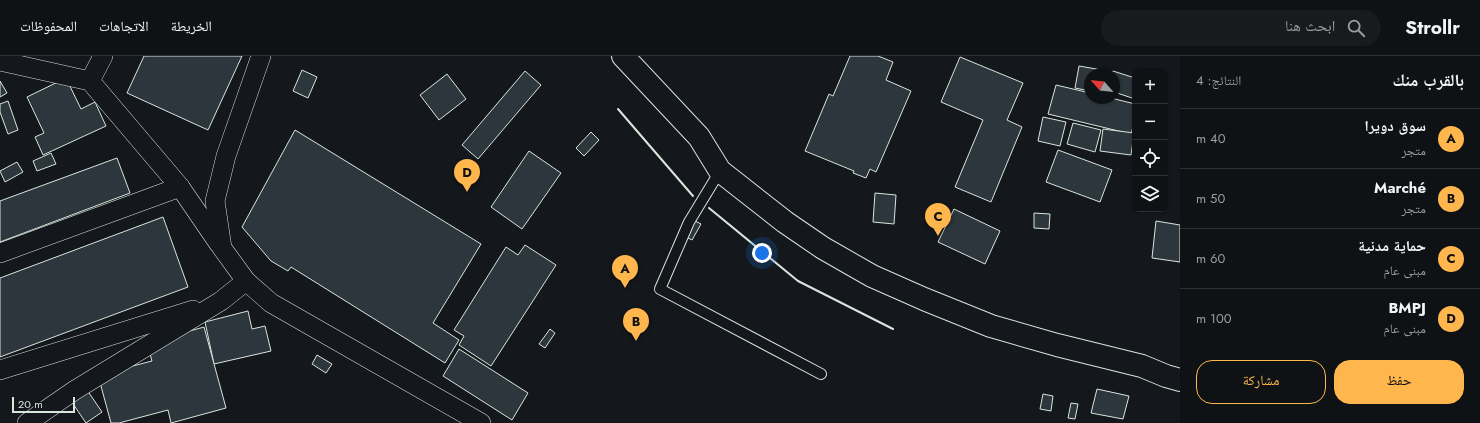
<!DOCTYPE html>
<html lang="ar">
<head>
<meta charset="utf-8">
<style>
	:root { --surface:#0f1215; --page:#181b1e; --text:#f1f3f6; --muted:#9b9ea0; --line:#2f3234; --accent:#ffb74d }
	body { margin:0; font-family:Jost,"Noto Naskh Arabic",sans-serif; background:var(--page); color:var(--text); direction:rtl }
	.controls { position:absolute; right:12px; top:12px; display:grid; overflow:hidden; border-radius:8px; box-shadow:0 1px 3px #0004 }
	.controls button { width:36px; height:36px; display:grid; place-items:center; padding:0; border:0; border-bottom:1px solid var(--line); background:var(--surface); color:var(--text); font:20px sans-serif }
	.compass { position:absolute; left:1084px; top:12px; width:36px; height:36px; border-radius:50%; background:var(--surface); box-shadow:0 1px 3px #0004; rotate:297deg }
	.scale { position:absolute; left:12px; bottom:10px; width:63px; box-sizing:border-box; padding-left:4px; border:2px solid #d8e6dc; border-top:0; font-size:11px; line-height:14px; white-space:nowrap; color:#d8e6dc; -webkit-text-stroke:3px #14181c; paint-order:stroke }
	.you { position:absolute; left:762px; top:197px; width:14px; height:14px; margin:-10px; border:3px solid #fff; border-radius:50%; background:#1a73e8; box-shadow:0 0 0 6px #1a73e833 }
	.badge { display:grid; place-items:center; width:26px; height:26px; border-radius:50%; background:var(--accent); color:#111; font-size:13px; font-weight:700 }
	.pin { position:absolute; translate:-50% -33px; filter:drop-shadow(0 1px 2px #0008) }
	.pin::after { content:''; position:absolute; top:21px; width:14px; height:12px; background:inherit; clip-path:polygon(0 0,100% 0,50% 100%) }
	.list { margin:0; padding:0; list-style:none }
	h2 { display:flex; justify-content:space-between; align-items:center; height:52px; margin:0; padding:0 16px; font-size:17px }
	h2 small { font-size:13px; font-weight:400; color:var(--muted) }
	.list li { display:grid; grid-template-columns:26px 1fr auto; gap:12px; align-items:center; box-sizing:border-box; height:60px; padding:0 16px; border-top:1px solid var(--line) }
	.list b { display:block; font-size:15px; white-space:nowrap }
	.list p { margin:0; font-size:13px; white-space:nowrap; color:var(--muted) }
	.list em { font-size:13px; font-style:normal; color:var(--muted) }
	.actions { display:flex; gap:8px; padding:12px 16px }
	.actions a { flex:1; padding:9px 0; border:1px solid var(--accent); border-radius:16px; text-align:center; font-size:14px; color:var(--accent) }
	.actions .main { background:var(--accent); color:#111 }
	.icon { flex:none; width:22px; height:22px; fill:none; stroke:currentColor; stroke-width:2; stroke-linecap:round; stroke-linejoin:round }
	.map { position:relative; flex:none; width:1180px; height:367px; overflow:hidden; direction:ltr }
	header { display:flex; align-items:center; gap:24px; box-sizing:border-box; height:56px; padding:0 20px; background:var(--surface); border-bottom:1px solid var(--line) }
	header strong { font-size:19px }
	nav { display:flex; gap:22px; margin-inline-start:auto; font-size:14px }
	.search { width:280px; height:36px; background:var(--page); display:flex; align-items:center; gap:10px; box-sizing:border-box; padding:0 14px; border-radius:22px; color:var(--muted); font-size:15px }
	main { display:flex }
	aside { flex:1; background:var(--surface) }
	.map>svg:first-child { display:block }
	.building { fill:#2c363c; stroke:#d8e6dc }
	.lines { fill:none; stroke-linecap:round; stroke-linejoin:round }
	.service-casing { stroke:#d8e6dc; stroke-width:12 }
	.minor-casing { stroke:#d8e6dc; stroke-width:20 }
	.secondary-casing { stroke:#d8e6dc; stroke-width:24 }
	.service { stroke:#14181c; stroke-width:10 }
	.minor { stroke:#14181c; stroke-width:19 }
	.secondary { stroke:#14181c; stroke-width:22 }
	.wall { stroke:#d8e6dc; stroke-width:2 }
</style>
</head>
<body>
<header>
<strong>Strollr</strong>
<div class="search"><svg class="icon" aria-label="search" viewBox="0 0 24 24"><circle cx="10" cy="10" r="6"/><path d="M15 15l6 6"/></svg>ابحث هنا</div>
<nav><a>الخريطة</a><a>الاتجاهات</a><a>المحفوظات</a></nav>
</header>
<main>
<aside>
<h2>بالقرب منك<small>النتائج: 4</small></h2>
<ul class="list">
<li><span class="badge">A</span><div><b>سوق دويرا</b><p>متجر</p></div><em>40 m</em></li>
<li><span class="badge">B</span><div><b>Marché</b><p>متجر</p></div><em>50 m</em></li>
<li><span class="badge">C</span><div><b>حماية مدنية</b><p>مبنى عام</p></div><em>60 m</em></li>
<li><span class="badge">D</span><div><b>BMPJ</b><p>مبنى عام</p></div><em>100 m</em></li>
</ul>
<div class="actions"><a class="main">حفظ</a><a>مشاركة</a></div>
</aside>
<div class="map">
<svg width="1180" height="367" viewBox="0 0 1180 367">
	<rect width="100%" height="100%" fill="#14181c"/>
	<g class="building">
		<polygon points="144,0 242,0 208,74 127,37"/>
		<polygon points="850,0 878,0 893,6 886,24 911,35 876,116 870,113 866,122 853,117 854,115 805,95 829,38 833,40"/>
		<polygon points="960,1 1023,27 1007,64 1022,71 991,146 955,131 983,64 941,46"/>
		<polygon points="1079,10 1108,15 1108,18 1090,18 1090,35 1075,32"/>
		<polygon points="302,14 317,21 308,42 293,35"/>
		<polygon points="525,15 541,29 478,103 462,89"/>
		<polygon points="1113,15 1135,22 1135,43 1114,36 1114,18 1112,18"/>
		<polygon points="447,18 466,43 439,64 420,39"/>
		<polygon points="66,22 81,53 95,46 106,70 43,99 35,81 44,77 27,41"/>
		<polygon points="0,25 7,37 0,41"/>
		<polygon points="1056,29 1090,37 1090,42 1111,42 1135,48 1135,63 1131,78 1048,58"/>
		<polygon points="8,45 18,74 8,78 0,56 0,48"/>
		<polygon points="1043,61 1066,66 1060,90 1038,85"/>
		<polygon points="1073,67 1101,74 1095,96 1067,88"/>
		<polygon points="1103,73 1134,77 1131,99 1100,95"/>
		<polygon points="295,74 481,188 433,267 459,284 445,307 291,211 288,215 271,205 242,171"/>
		<polygon points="591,76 599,84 584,100 576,92"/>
		<polygon points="1058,94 1112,114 1100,146 1046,126"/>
		<polygon points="529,95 561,117 522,173 491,151"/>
		<polygon points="51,97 56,108 37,115 33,105"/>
		<polygon points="117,102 130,137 0,186 0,145"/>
		<polygon points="17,106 23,116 5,126 0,115"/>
		<polygon points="875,137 896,139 894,168 873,166"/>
		<polygon points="954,153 1000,175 985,208 938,186"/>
		<polygon points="1034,157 1050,158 1049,173 1034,172"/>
		<polygon points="163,161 188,231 0,301 0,222"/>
		<polygon points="689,162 701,168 692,184 680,178"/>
		<polygon points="1156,165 1180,169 1180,206 1152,202"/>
		<polygon points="525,189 556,209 491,310 459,289 464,280 454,274 506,191 518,199"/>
		<polygon points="248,255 252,273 265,270 271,295 214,308 205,266"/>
		<polygon points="204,271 226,352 171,367 168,354 119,367 111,367 98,319 152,305 147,287"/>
		<polygon points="550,273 555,277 545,292 539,288"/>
		<polygon points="459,293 528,337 512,364 443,320"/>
		<polygon points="317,299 332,308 326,317 312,308"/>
		<polygon points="85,331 102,356 86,367 69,342"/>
		<polygon points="1097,333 1129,340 1123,363 1091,357"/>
		<polygon points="1043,338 1053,340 1051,355 1040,353"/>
		<polygon points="1071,347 1078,348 1075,363 1068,362"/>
	</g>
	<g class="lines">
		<g class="service-casing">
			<polyline id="service" points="720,115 689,166 660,233 821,318"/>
		</g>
		<g class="minor-casing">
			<g id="minor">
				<polyline points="261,0 226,100 215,145 222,192 246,225 271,247 481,367"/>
				<polyline points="0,5 90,25 180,131 219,188"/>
				<polyline points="90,25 103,0"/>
				<polyline points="0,197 180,131"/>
				<polyline points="0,314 193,254"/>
				<polyline points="27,367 75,334 221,245 246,225"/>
			</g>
		</g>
		<g class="secondary-casing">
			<polyline id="secondary" points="623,0 699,81 720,115 785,166 823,192 872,220 924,243 991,270 1057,289 1142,310 1166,320 1180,324"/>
		</g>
		<use href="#service" class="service"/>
		<use href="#minor" class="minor"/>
		<use href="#secondary" class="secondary"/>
		<g class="wall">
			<polyline points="618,53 693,140"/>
			<polyline points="709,152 798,225 893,273"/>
		</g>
	</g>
</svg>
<div class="controls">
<button>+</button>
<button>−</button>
<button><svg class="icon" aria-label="locate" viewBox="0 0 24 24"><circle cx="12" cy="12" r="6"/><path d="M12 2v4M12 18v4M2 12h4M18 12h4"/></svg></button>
<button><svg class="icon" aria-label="layers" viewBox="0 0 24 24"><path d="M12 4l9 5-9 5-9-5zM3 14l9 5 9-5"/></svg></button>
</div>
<svg class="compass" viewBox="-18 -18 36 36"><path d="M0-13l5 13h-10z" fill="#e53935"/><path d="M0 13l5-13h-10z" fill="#9b9ea0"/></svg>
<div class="scale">20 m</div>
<div class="you"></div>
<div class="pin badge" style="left:625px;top:232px">A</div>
<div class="pin badge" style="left:636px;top:285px">B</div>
<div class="pin badge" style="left:938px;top:180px">C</div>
<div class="pin badge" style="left:467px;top:136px">D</div>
</div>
</main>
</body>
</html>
